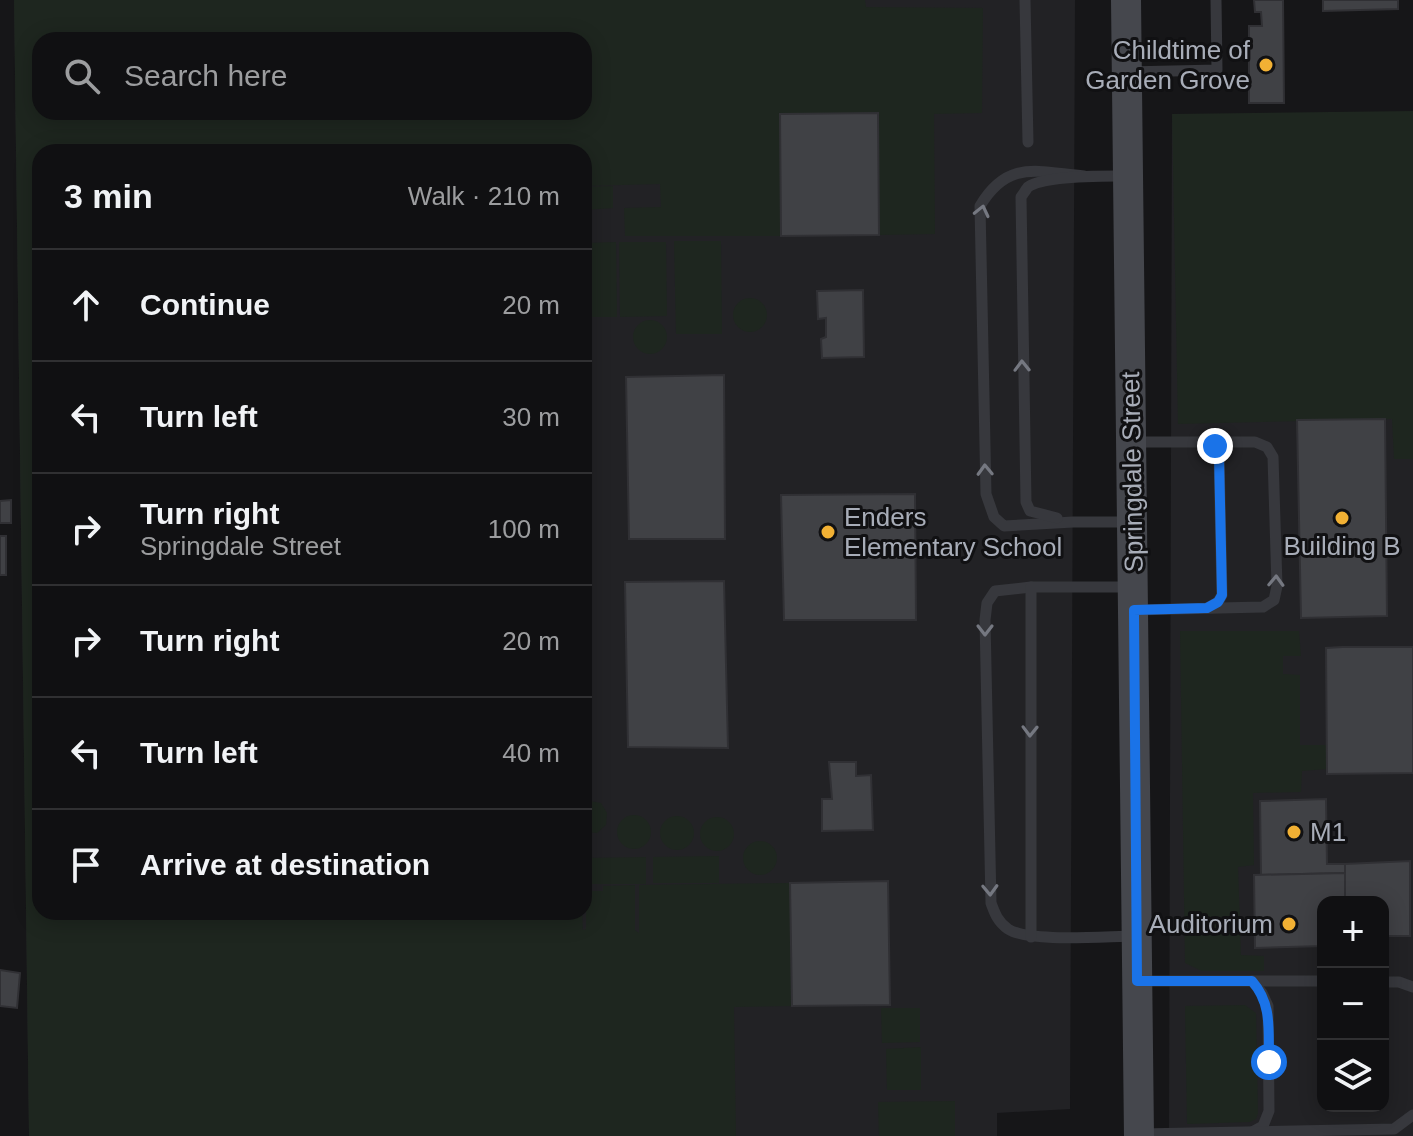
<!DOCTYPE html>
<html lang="en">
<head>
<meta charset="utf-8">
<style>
	:root { --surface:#101012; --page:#19191b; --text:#f1f3f6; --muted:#9c9d9f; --line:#303032 }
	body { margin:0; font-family:Arial,sans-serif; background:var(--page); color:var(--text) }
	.controls { position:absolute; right:24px; bottom:24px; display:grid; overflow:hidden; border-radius:16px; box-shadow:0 4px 20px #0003 }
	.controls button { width:72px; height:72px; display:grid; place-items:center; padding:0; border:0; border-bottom:2px solid var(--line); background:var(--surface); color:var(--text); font:40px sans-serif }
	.stop { position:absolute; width:24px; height:24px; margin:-18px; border:6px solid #1a73e8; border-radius:50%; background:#fff }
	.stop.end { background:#1a73e8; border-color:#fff; box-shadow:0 2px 8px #0008 }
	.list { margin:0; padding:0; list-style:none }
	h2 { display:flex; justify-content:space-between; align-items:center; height:104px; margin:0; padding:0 32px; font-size:34px }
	h2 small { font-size:26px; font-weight:400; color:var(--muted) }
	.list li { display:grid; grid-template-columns:52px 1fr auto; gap:24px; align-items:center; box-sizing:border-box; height:112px; padding:0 32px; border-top:2px solid var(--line) }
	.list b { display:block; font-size:30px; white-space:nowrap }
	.list p { margin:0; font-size:26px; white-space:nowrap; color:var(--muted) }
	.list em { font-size:26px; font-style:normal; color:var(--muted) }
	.icon { flex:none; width:44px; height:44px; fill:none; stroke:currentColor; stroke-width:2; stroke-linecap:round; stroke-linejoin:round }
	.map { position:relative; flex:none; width:1413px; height:1136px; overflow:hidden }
	.search { position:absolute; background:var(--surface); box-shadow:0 4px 20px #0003; left:32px; top:32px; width:560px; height:88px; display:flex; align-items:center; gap:20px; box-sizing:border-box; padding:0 28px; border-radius:24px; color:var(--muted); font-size:30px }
	.panel { position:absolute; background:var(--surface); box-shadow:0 4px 20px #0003; left:32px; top:144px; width:560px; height:776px; border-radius:24px }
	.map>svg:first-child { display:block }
	.built { fill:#222225; fill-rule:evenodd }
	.green { fill:#1e261f; fill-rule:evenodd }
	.building { fill:#404145; stroke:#303034; stroke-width:2 }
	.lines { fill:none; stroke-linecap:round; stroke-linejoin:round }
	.lane { stroke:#37383d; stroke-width:11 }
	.secondary { stroke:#45474d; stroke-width:30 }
	.oneway { stroke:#757881 }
	.route { stroke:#1a73e8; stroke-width:10 }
	.poi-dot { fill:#f2b134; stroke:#111113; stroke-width:3 }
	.labels { text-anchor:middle; stroke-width:6; stroke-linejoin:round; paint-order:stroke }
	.poi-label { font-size:26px; fill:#a8adb8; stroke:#111113; text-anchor:end }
	.street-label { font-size:26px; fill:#a8adb8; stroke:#111113 }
</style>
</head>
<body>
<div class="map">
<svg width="1413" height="1136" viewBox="0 0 1413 1136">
	<rect width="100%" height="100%" fill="#161618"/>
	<g class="built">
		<path d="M14,0H1075L1070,1109L997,1113V1136H29ZM40,40H584V112H40ZM40,152H584V912H40Z"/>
		<path d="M1172,114L1413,117V1136H1169ZM1323,902H1383V1106H1323Z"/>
	</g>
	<g class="green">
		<path d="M14,0H865L866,7L983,8L982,113L934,114L935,234L879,235L780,114V236H625L624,208L661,207L660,184L584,186V152H40V912H582L583,930L586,929V891H603V886L635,885V930L639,933V885L790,883L792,1006L734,1007L736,1136H29ZM40,40H584V112H40Z"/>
		<polygon points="1413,111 1413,459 1394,459 1392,419 1178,424 1172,114"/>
		<polygon points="613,186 613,208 584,210 584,187"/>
		<polygon points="674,241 721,241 722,334 676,334"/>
		<polygon points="616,242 617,317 584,317 584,243"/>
		<polygon points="619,242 666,242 667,316 620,317"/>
		<circle cx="750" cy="315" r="17"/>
		<circle cx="650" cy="337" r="17"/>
		<polygon points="1180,631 1299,631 1301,656 1283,656 1283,674 1300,675 1300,745 1327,745 1327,769 1302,771 1301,792 1253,793 1254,865 1238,867 1241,955 1264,956 1264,971 1202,971 1185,963"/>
		<polygon points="584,800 601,803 607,813 606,825 597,833 584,832"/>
		<circle cx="634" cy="832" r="17"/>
		<circle cx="677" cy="833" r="17"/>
		<circle cx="717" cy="834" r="17"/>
		<circle cx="760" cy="858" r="17"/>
		<polygon points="719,856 719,883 653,883 653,857"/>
		<polygon points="646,857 646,884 584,884 584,858"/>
		<polygon points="1245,1005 1256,1013 1258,1113 1256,1119 1250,1122 1187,1124 1185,1006"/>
		<polygon points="881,1008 920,1008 920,1042 882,1043"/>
		<polygon points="921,1047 921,1090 887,1090 886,1049"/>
		<polygon points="955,1101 955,1136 879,1136 878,1102"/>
	</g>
	<g class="building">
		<polygon points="1254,0 1283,0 1284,103 1249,103 1249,26 1262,26 1261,12 1255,12"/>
		<polygon points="1323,0 1398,0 1398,9 1323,11"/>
		<polygon points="878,113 879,235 781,236 780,114"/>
		<polygon points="863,290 864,357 822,358 821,339 826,337 826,318 818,319 817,291"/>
		<polygon points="724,375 725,539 629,539 626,377"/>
		<polygon points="1385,419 1387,616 1301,618 1297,420"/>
		<polygon points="915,494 916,620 784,620 781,495"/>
		<polygon points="11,500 11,523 0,523 0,501"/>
		<rect x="0" y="536" width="6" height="39"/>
		<polygon points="724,581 728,748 628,747 625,582"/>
		<polygon points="1342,647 1413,647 1413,773 1327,774 1326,648"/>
		<polygon points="829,762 856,762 856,776 871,775 873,830 822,831 822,799 832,799"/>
		<polygon points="1326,799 1327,864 1345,864 1345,873 1261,875 1260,801"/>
		<polygon points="1410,861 1410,936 1383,936 1383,902 1345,902 1345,864"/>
		<polygon points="1345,873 1345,902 1323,902 1323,946 1255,948 1254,875"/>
		<polygon points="888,881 890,1005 792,1006 790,883"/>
		<polygon points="0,970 20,973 17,1008 0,1006"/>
	</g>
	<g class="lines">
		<g class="lane">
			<polyline points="1025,0 1028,142"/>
			<polyline points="1127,72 1217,70 1216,0"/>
			<path d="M1084,176C1038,172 1008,159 980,206L986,494L994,517L1004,526L1073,522H1132"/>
			<polyline points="1207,442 1215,446 1219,455 1222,595 1218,602 1207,608"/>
			<path d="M1057,518L1030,511L1026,502L1021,197C1022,196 1027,188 1028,187C1045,175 1105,176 1126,176"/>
			<path d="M1031,587L995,591L987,603L985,620L991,903C995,914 998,922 1008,929C1029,943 1107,936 1135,936"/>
			<polyline points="1134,610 1263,607 1274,600 1277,586 1273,457 1267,447 1255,442 1135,442"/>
			<polyline points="1031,937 1031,587 1133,587"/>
			<polyline points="1140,981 1323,981"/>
			<polyline points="1252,981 1262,993 1268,1006 1269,1111 1263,1126 1252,1132"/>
			<polyline points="1383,982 1399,982 1413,987"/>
			<polyline points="1140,1134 1394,1129 1413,1115"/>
		</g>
		<polyline class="secondary" points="1126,0 1139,1136"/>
	</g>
	<defs><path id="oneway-chevron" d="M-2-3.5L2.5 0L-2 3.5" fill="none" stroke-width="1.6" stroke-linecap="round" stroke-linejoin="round" transform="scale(2)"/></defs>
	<g class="oneway">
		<use href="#oneway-chevron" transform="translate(982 211) rotate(-77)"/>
		<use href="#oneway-chevron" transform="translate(1022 366) rotate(-91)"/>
		<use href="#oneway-chevron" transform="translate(985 470) rotate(-92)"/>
		<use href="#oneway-chevron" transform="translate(1276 581) rotate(-88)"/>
		<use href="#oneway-chevron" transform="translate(985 630) rotate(90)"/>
		<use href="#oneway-chevron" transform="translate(1030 731) rotate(91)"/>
		<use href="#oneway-chevron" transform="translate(990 890) rotate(88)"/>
	</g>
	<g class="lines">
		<path class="route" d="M1215,446L1219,455L1222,595L1218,602L1207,608L1134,610L1137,981H1252C1273,1005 1268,1032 1269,1062"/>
	</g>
	<g class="poi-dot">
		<circle cx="1266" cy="65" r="8"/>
		<circle cx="1342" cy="518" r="8"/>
		<circle cx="828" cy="532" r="8"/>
		<circle cx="1294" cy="832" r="8"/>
		<circle cx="1289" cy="924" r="8"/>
	</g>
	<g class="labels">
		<g class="poi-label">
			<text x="1250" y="59">Childtime of<tspan x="1250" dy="30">Garden Grove</tspan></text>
			<text x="844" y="526" text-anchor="start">Enders<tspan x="844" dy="30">Elementary School</tspan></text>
			<text x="1342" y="555" text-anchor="middle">Building B</text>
			<text x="1310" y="841" text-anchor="start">M1</text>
			<text x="1273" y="933">Auditorium</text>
		</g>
		<g class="street-label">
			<text transform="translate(1132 472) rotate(-91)" y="9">Springdale Street</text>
		</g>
	</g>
</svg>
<div class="controls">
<button>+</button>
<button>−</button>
<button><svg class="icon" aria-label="layers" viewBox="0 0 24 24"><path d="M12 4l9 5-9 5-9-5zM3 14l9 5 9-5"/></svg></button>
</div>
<div class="stop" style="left:1269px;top:1062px"></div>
<div class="stop end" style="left:1215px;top:446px"></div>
<div class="search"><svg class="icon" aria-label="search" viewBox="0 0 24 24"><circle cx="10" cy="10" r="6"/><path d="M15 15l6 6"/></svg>Search here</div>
<section class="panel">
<h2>3 min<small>Walk · 210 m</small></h2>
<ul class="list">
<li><svg class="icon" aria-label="ahead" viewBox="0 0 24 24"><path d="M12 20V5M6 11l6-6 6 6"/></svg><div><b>Continue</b></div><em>20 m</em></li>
<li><svg class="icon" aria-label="left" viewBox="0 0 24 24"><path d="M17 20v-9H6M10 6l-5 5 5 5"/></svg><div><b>Turn left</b></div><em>30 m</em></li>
<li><svg class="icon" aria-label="right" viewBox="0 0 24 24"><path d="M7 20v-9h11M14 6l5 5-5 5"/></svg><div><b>Turn right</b><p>Springdale Street</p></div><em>100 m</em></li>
<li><svg class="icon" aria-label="right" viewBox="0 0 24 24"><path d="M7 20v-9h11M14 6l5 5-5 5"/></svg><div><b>Turn right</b></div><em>20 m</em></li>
<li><svg class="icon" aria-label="left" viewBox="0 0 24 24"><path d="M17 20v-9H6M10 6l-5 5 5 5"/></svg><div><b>Turn left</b></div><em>40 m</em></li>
<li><svg class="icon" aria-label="arrive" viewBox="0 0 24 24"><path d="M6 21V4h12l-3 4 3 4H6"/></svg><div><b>Arrive at destination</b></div></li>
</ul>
</section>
</div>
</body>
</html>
